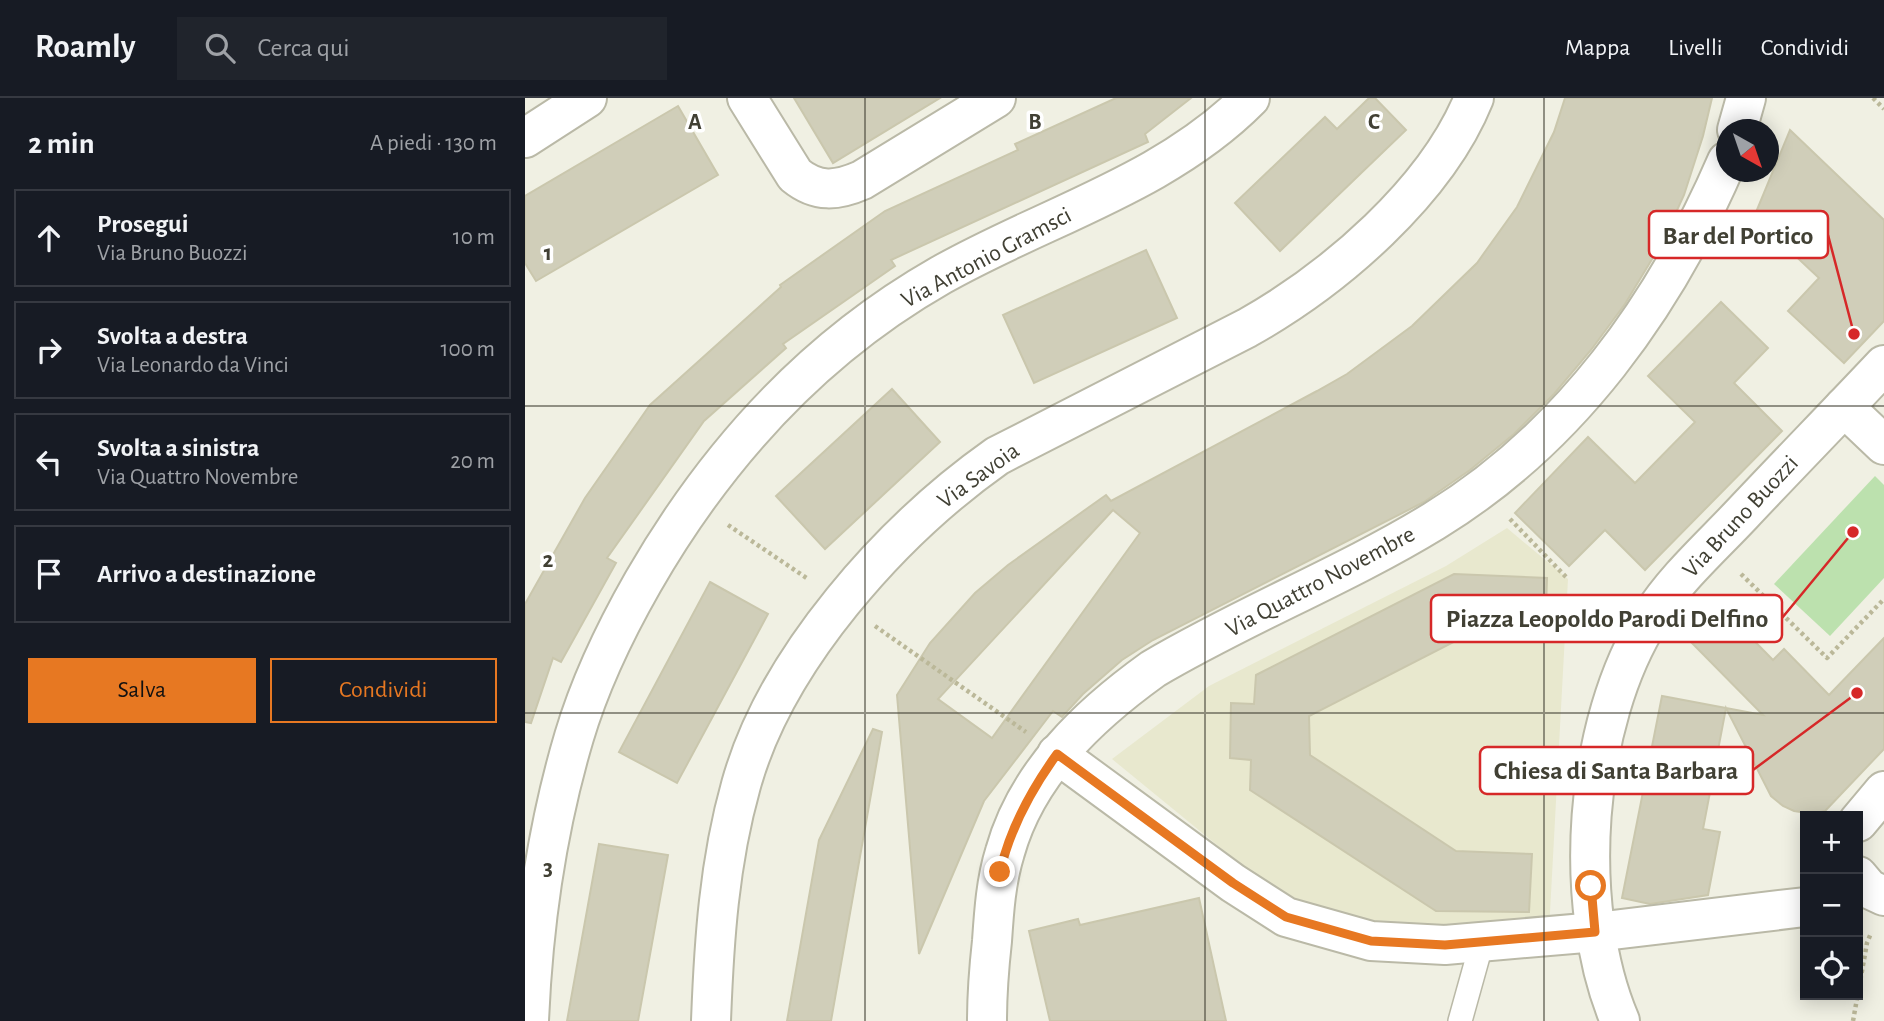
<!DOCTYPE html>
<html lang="it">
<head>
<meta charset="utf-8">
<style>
	:root { --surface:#171b24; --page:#20242c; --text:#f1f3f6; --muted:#9ea1a6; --line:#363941; --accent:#e77822 }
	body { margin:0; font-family:"Alegreya Sans",sans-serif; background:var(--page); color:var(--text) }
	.controls { position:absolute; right:21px; bottom:21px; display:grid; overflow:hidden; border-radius:0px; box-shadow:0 4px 18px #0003 }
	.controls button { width:63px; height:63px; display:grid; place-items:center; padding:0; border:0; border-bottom:2px solid var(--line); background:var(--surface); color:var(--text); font:35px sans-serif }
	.compass { position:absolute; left:1191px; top:21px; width:63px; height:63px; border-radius:50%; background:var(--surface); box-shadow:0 4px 18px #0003; rotate:140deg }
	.stop { position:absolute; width:21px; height:21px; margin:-16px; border:5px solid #e77822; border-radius:50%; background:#fff }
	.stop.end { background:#e77822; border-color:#fff; box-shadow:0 2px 7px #0008 }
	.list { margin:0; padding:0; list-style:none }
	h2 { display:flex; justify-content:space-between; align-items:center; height:91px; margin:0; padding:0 28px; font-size:30px }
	h2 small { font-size:23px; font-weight:400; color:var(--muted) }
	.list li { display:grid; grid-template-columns:46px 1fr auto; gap:21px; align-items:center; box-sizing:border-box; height:98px; margin:0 14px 14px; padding:0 14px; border:2px solid var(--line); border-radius:0px }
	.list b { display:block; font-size:26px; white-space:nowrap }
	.list p { margin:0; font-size:23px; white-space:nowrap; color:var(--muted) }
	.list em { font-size:23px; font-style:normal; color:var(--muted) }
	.actions { display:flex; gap:14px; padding:21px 28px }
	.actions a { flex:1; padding:16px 0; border:2px solid var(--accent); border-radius:0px; text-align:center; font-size:24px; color:var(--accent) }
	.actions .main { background:var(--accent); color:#111 }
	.icon { flex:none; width:38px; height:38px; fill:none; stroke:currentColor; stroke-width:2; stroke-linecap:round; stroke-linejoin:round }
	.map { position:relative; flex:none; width:1359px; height:923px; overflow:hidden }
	header { display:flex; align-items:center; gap:42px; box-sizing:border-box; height:98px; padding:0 35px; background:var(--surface); border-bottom:2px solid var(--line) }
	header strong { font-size:33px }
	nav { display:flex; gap:38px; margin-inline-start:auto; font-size:24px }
	.search { width:490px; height:63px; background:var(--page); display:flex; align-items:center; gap:18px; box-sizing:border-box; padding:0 24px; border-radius:0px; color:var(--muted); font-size:26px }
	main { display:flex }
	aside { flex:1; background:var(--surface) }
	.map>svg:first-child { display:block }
	.education { fill:#e8e8ce }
	.green { fill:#bce1ae }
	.building { fill:#d0ceb9; stroke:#cac7ad; stroke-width:2; fill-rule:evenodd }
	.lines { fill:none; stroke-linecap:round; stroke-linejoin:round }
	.lane-casing { stroke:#bab9a7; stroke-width:26 }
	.street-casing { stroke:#bab9a7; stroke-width:42 }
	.path { stroke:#bbb899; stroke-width:4.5; stroke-dasharray:3.5 3.5; stroke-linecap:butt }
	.lane { stroke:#fff; stroke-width:23 }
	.street { stroke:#fff; stroke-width:38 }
	.route { stroke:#e77822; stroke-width:9 }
	.grid { fill:none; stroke:#414034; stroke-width:2; stroke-opacity:0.55 }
	.labels { text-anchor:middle; stroke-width:7; stroke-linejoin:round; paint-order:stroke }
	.street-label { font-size:24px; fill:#414034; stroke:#fff }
	.grid-label { font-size:23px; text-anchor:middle; font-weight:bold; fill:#414034; stroke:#fff; stroke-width:7; stroke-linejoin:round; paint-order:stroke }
	.leader { fill:none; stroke:#d62828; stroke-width:2.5 }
	.callout-dot { fill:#d62828; stroke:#fff; stroke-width:2.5 }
	.callout { fill:#fff; stroke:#d62828; stroke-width:2.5 }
	.callout-label { font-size:26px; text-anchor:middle; font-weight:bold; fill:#414034 }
</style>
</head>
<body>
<header>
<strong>Roamly</strong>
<div class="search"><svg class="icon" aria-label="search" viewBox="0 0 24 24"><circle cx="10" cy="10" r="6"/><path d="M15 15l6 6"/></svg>Cerca qui</div>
<nav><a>Mappa</a><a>Livelli</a><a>Condividi</a></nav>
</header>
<main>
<aside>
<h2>2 min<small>A piedi · 130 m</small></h2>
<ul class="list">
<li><svg class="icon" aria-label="ahead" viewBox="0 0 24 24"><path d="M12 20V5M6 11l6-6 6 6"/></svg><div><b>Prosegui</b><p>Via Bruno Buozzi</p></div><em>10 m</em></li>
<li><svg class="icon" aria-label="right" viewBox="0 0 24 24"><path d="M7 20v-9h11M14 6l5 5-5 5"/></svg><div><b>Svolta a destra</b><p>Via Leonardo da Vinci</p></div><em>100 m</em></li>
<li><svg class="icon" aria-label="left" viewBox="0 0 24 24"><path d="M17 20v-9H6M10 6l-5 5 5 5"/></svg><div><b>Svolta a sinistra</b><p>Via Quattro Novembre</p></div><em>20 m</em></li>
<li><svg class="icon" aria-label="arrive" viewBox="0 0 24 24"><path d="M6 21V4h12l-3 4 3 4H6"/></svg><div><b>Arrivo a destinazione</b></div></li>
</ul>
<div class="actions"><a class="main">Salva</a><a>Condividi</a></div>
</aside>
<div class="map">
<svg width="1359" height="923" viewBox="0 0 1359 923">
	<rect width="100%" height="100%" fill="#f0f0e3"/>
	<polygon class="education" points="982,430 1043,481 1024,833 917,838 764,806 587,661 684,588 921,468"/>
	<polygon class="green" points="1350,378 1359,387 1359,480 1305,538 1249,486"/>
	<g class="building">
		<polygon points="269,0 415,0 308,65"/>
		<polygon points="591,0 666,0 620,36 623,44 366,162 370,168 258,246 261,250 179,323 82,460 91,465 36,564 28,560 6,625 0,624 0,506 60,400 125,307 256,189 255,187 360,113 493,52 490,46"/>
		<polygon points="844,0 850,0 881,32 755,153 710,105 800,19 812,31"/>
		<path d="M1040,0H1187L1178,38L1159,97L1138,143L1100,206L1066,252L1029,296L989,336L945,372L899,404L628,542L597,562L558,596L537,619L528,613L459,703L394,856L372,597L405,545L450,495L483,467L581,397L586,403L792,293L822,276L887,228L952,165L992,109L1029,34ZM588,412L615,435L467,640L413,601Z"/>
		<polygon points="153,8 193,77 11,183 0,165 0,98"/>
		<polygon points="1265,32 1359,122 1359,223 1319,265 1263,213 1294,180 1229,119"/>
		<polygon points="621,152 652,220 509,285 478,217"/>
		<polygon points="1196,204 1243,250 1209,285 1257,333 1120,472 1080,432 1044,468 990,415 1063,339 1110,385 1170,324 1123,278"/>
		<polygon points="367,291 415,344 300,451 251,398"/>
		<polygon points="929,476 1022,480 1020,540 944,536 784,618 785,657 931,753 1007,756 1004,814 911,813 725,692 726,662 705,660 706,605 729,606 731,577"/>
		<polygon points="185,484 243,516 152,685 94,654"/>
		<polygon points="1196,509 1248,562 1259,551 1304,597 1359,540 1359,651 1300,713 1289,716 1269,713 1258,708 1246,698 1201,610 1178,731 1195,734 1183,797 1125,806 1097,800 1137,598 1238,617 1163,541"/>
		<polygon points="348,631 357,634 306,923 262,923 294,742"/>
		<polygon points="74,746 143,757 113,923 42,923"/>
		<polygon points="674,800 701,923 525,923 504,833 553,821 555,827"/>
	</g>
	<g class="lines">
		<g class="lane-casing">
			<polyline id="lane" points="935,923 957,844"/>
		</g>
		<g class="street-casing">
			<g id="street">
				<path d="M222,0L270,77C292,95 312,93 337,82L471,0"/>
				<polyline points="1212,32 1221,0"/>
				<polyline points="0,40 62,0"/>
				<polyline points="1319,309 1359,347"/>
				<polyline points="532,656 708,785 761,819 846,843 920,847 1071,834 1280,809"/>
				<polyline points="1333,724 1359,693"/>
				<polyline points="1333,778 1344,791 1359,798"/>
				<path d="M4,923C8,827 22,730 49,639C65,585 90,533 118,484C191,357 288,250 416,177C518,119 640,86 725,0"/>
				<path d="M186,923C189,843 194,765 216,687C251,561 366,433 472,358L722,230C809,181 911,94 949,0"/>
				<path d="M462,923C462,896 464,870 467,843C469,813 471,783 480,754C502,675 564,617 628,571C719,517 819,478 909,423C1045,340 1140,207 1202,63"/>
				<path d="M1095,923C1046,808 1058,625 1126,519C1150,481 1186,449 1217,416C1264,366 1312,317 1359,267"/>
			</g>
		</g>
		<g class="path">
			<polyline points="1348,0 1359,11"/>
			<polyline points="985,421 1043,481"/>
			<polyline points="203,427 283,481"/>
			<polyline points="1216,476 1302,560 1359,501"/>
			<polyline points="350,528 501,634"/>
			<polyline points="1328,923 1342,845 1346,835"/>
		</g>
		<use href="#lane" class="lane"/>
		<use href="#street" class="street"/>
	</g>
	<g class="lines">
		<path class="route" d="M475,774C485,730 506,692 532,656L708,785L761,819L846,843L920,847L1070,834L1066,788"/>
	</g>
	<path class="grid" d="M340,0V923M680,0V923M1019,0V923M0,308H1359M0,615H1359"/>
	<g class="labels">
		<g class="street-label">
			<text transform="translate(461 159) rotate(-28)" y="8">Via Antonio Gramsci</text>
			<text transform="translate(453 377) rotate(-36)" y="8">Via Savoia</text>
			<text transform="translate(1215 418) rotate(-47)" y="8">Via Bruno Buozzi</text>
			<text transform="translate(795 483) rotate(-28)" y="8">Via Quattro Novembre</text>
		</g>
	</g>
	<g class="grid-label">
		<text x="170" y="31">A</text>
		<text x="510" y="31">B</text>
		<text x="849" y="31">C</text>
		<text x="23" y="162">1</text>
		<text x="23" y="469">2</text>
		<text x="23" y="777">3</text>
	</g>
	<path class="leader" d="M1329 236L1303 137M1328 434L1257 520M1332 595L1228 672"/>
	<g class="callout-dot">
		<circle cx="1329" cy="236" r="7"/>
		<circle cx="1328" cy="434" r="7"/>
		<circle cx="1332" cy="595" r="7"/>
	</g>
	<g class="callout">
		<rect x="1124" y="113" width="179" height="47" rx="7"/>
		<rect x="906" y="497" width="351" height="47" rx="7"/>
		<rect x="955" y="649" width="273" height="47" rx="7"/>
	</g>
	<g class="callout-label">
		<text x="1213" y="146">Bar del Portico</text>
		<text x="1082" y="529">Piazza Leopoldo Parodi Delfino</text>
		<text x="1091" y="681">Chiesa di Santa Barbara</text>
	</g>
</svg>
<div class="controls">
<button>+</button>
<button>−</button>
<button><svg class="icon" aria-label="locate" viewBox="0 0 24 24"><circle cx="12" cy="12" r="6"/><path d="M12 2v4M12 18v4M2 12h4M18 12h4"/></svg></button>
</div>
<svg class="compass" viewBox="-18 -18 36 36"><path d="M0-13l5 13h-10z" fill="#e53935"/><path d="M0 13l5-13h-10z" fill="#9ea1a6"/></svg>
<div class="stop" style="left:1066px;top:788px"></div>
<div class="stop end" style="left:475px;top:774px"></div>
</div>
</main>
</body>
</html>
